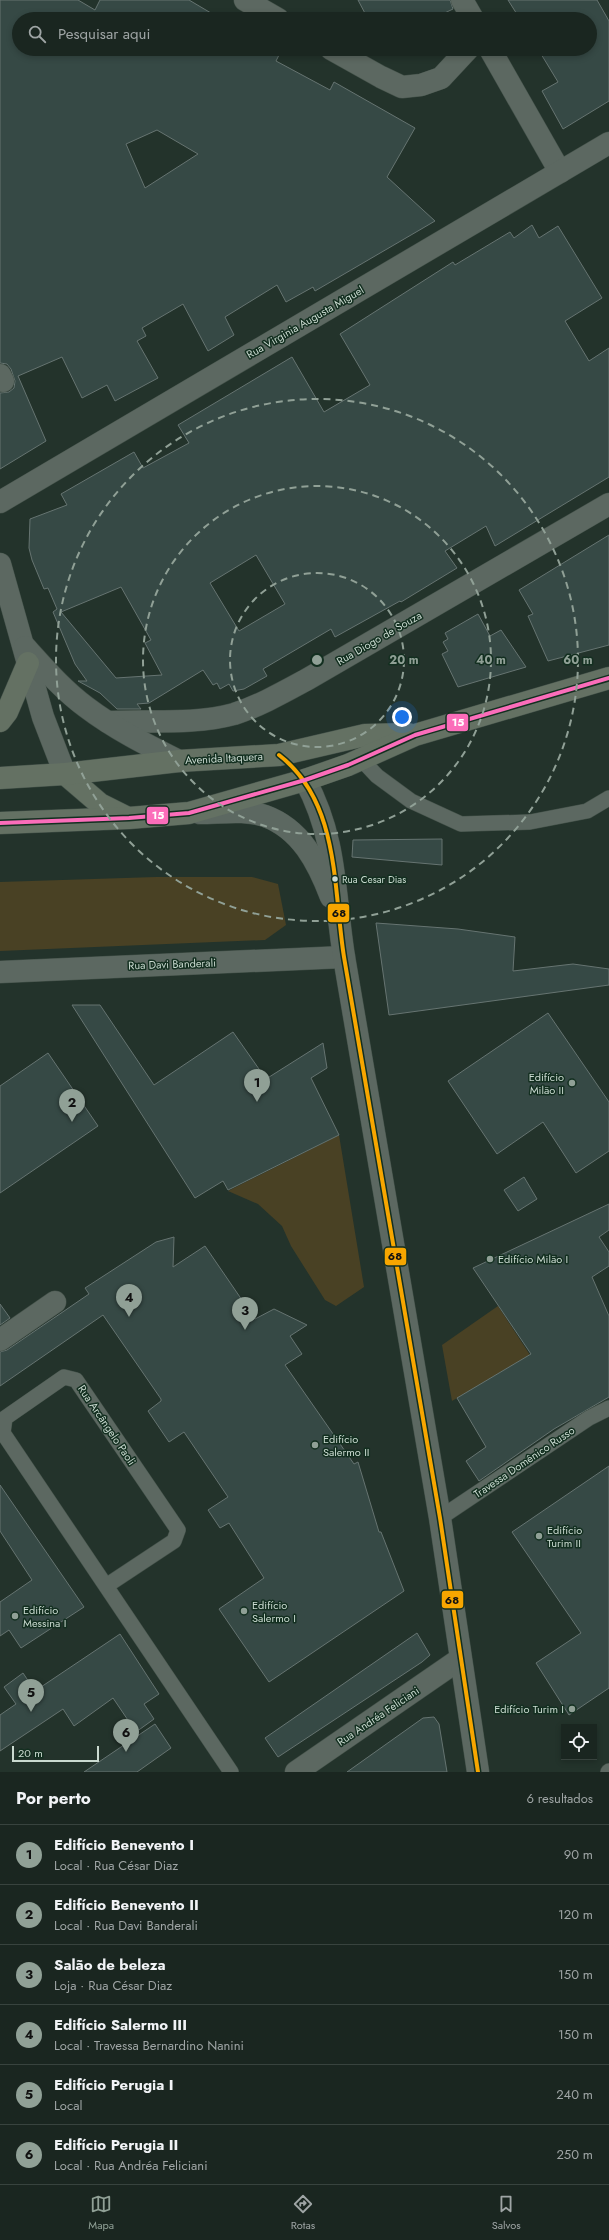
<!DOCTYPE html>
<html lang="pt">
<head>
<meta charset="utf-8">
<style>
	:root { --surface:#1a2620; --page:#27322d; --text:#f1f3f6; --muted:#9fa5a5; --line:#38433e; --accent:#90a096 }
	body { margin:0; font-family:Jost,sans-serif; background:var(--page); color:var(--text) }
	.controls { position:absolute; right:12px; bottom:12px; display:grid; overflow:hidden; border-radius:0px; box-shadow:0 2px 6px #0003 }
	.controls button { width:36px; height:36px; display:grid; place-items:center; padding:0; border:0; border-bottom:1px solid var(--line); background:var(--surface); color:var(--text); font:20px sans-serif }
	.scale { position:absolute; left:12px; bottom:10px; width:87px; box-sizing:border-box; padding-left:4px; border:2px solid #cadad0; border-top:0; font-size:11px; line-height:14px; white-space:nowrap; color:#cadad0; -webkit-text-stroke:3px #132f20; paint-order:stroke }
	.you { position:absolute; left:402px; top:717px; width:14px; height:14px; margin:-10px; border:3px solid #fff; border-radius:50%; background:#1a73e8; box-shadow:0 0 0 6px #1a73e833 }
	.badge { display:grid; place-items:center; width:26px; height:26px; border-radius:50%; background:var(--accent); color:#111; font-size:13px; font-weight:700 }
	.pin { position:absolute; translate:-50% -33px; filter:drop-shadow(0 1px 2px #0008) }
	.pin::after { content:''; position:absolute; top:21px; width:14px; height:12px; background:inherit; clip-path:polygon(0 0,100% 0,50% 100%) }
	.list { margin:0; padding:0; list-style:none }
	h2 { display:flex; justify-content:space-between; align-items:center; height:52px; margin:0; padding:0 16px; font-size:17px }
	h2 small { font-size:13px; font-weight:400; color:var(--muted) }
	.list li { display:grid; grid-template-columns:26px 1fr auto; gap:12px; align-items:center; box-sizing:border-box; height:60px; padding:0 16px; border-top:1px solid var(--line) }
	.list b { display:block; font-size:15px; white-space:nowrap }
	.list p { margin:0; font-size:13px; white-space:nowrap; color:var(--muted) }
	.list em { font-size:13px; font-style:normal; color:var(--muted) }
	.icon { flex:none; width:22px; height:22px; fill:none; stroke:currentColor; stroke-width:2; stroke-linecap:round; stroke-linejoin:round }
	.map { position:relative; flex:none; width:609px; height:1772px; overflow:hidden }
	.search { position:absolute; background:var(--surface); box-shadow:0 2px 6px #0003; left:12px; right:12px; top:12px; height:44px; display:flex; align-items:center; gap:10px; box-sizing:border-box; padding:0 14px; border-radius:22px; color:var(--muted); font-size:15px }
	.sheet { height:412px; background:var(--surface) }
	nav { display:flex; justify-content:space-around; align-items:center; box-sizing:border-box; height:56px; border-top:1px solid var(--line); background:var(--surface); font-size:11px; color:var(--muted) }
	nav a { display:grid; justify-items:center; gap:2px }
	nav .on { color:var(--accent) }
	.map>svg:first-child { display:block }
	.green { fill:#494124 }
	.building { fill:#364945; stroke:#667471; fill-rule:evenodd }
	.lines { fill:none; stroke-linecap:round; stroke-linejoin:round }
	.service-casing { stroke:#425048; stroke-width:16 }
	.minor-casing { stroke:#425048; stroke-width:23 }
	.tertiary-casing { stroke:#425048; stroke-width:23 }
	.primary-casing { stroke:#425048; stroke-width:23 }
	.service { stroke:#5c6861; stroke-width:15 }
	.minor { stroke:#5c6861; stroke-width:22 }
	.tertiary { stroke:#5c6861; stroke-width:22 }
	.primary { stroke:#647163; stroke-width:22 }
	.bus-1-casing { stroke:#132f20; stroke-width:7 }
	.bus-2-casing { stroke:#132f20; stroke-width:7 }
	.bus-1 { stroke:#f7a600; stroke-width:4 }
	.bus-2 { stroke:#fb6dba; stroke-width:4 }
	.ring { fill:none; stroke:#90a096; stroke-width:2; stroke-dasharray:7 5 }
	.bus-dot { fill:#cadad0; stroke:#132f20; stroke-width:1.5 }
	.poi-dot { fill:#90a096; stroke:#132f20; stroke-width:1.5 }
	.labels { text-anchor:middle; stroke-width:3; stroke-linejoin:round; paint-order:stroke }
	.bus-label { font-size:10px; fill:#cadad0; stroke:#132f20; text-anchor:start }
	.street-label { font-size:11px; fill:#cadad0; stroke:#132f20 }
	.poi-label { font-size:11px; fill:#cadad0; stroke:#132f20; text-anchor:start }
	.centre { fill:#90a096; stroke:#132f20; stroke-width:2 }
	.ring-label { font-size:12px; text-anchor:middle; font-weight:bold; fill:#90a096; stroke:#132f20; stroke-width:3; stroke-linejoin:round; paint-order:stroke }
	.line-badge { stroke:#132f20; stroke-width:1.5 }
	.badge-label { font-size:11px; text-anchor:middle; font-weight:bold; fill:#fff }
	.pale-badge-label { font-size:11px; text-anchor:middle; font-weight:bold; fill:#111 }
</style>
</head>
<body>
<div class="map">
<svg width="609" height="1772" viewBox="0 0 609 1772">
	<rect width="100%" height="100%" fill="#23332b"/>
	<g class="green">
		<polygon points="156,877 252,877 278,884 286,925 265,940 0,951 0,882"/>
		<polygon points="339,1135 364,1287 336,1306 325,1300 291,1246 282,1226 258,1204 228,1191"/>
		<polygon points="498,1306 530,1355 452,1401 442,1345"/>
	</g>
	<g class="building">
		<path d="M0,0H78L95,10L100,0H189L216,16L214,19H19V49H282L276,61L330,90L334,82L415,128L387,177L435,221L315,291L313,287L286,302L277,285L225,317L234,335L208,351L183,304L142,328L146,336L137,341L158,378L115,401L107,385L82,398L62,357L18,376L46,441L0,469V393L9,392L14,388L15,381L11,369L7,364L0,363ZM157,130L198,154L145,188L126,144Z"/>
		<polygon points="358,0 450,0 453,9 432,19 368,19"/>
		<polygon points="508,0 597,0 609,21 609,101 563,129 542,91 558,82 538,49 590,49 590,19 520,19"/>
		<path d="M532,225L539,238L558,226L602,298L565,321L589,361L609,348V477L495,546L486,526L445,551L457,568L401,602L400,601L335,637L331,629L263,669L267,676L244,689L233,691L229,684L220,689L217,683L213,685L203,670L149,703L137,704L141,709H117L100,693L78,681H87L75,664L53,612L57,609L48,588L44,589L32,560L29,548L30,519L67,505L61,494L134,452L143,468L189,443L178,425L292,357L324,412L370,385L340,334L453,262L455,265L510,232L514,238ZM256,555L285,604L239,631L210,583ZM121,587L151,640L145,643L162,675L116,678L61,612Z"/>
		<polygon points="609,535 609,645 548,661 528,616 533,614 519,590"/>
		<polygon points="478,614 490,636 501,630 526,667 458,687 442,654 448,651 443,642 448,639 445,633"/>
		<polygon points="442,839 442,865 352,857 353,840"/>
		<polygon points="376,923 458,929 515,937 513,971 573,964 609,969 609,985 389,1015"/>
		<polygon points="72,1005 100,1005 154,1085 233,1032 266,1079 323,1043 327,1068 311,1078 339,1135 228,1190 223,1181 195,1198"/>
		<polygon points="548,1013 609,1102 609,1151 576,1173 543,1122 497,1154 448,1081"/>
		<polygon points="48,1053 98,1126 0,1193 0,1086"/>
		<polygon points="524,1177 537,1199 518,1211 504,1190"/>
		<polygon points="609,1204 609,1230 599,1237 609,1252 609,1266 592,1277 609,1316 609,1397 554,1429 479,1481 466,1461 486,1447 457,1398 531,1354 473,1268"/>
		<polygon points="174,1237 173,1267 205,1246 255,1319 274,1309 307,1325 290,1336 302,1354 285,1365 354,1464 358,1462 379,1532 381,1532 404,1591 269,1682 219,1609 264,1578 229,1523 220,1528 208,1510 228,1497 184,1432 169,1442 148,1411 161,1401 161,1399 103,1315 0,1386 0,1352 7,1350 89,1294 85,1288 156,1242"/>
		<polygon points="0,1304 10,1318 0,1325"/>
		<polygon points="609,1466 609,1688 569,1715 536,1663 581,1633 512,1532"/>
		<polygon points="0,1485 84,1607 21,1648 9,1630 0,1636 0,1602 32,1580 0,1531"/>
		<polygon points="417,1633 430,1655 422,1662 278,1757 265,1738"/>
		<polygon points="120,1634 159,1694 144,1704 154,1719 136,1732 113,1698 74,1726 63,1709 0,1751 0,1715 16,1704 4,1687 23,1673 35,1691"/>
		<polygon points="434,1717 439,1724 447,1772 347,1772 423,1718"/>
		<polygon points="155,1724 171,1748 137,1772 84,1772"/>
	</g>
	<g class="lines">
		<g class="service-casing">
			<g id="service">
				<polyline points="361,759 377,776 411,801 461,824 530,822 587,811 609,798"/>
				<polyline points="440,1518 589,1418 609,1408"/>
				<polyline points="106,1586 174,1541 178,1530 76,1380 64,1377 5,1418 3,1433 231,1772"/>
				<polyline points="608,1772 609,1771"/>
			</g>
		</g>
		<g class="minor-casing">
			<g id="minor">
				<polyline points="245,0 278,19"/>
				<polyline points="462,0 473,19"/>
				<polyline points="331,49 381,77 402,87 421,85 441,78 468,49"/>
				<polyline points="490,49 560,172"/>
				<polyline points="0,375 3,381"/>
				<polyline points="0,502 609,143"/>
				<path d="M108,722C149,720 194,725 234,714C259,706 282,693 306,680L609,504"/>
				<polyline points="0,972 344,957"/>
				<polyline points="0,1340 55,1302"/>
				<polyline points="296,1772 460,1659"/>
			</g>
		</g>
		<g class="tertiary-casing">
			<g id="tertiary">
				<polyline points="0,564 43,717 65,774"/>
				<path d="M25,647C44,668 63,690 86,707C115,729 147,745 179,761"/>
				<path d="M305,780C337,839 334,893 344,957L440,1518L478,1772"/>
				<path d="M200,813C221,813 245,809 265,816C301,829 318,863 331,897"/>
			</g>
		</g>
		<g class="primary-casing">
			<g id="primary">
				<polyline points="0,721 7,712 28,663"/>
				<polyline points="65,774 100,804 126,817"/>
				<polyline points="0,778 65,774 179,761 279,755 365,735 408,734"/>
				<polyline points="0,823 129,818 189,813 305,780 348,765 415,735 609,678"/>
			</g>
		</g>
		<use href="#service" class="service"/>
		<use href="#minor" class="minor"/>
		<use href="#tertiary" class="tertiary"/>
		<use href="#primary" class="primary"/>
		<g class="bus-1-casing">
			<path id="bus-1" d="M279,755C340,802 333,888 344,957L440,1518L478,1772"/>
		</g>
		<g class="bus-2-casing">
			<polyline id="bus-2" points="0,823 129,818 189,813 305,780 348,765 415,735 609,678"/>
		</g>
		<use href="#bus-1" class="bus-1"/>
		<use href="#bus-2" class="bus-2"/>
	</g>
	<g class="ring">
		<circle cx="317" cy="660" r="87"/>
		<circle cx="317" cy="660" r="174"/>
		<circle cx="317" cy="660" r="261"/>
	</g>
	<circle class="bus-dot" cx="335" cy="879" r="3.5"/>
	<g class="poi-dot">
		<circle cx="572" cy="1083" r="4"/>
		<circle cx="490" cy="1259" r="4"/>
		<circle cx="315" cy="1445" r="4"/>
		<circle cx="539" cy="1536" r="4"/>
		<circle cx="244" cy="1611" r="4"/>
		<circle cx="15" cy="1616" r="4"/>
		<circle cx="572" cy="1709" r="4"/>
	</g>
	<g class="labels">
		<g class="bus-label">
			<text x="342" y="883">Rua Cesar Dias</text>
		</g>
		<g class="street-label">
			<text transform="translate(305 322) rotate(-30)" y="4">Rua Virginia Augusta Miguel</text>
			<text transform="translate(379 638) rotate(-30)" y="4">Rua Diogo de Souza</text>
			<text transform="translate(224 758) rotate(-3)" y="4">Avenida Itaquera</text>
			<text transform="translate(172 964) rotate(-2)" y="4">Rua Davi Banderali</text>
			<text transform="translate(107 1425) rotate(56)" y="4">Rua Arcângelo Paoli</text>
			<text transform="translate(524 1462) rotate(-34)" y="4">Travessa Domênico Russo</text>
			<text transform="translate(378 1716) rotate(-34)" y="4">Rua Andréa Feliciani</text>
		</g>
		<g class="poi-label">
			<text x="564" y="1081" text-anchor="end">Edifício<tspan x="564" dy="13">Milão II</tspan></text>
			<text x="498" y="1263">Edifício Milão I</text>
			<text x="323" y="1443">Edifício<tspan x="323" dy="13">Salermo II</tspan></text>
			<text x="547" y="1534">Edifício<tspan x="547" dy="13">Turim II</tspan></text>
			<text x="252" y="1609">Edifício<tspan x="252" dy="13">Salermo I</tspan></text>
			<text x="23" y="1614">Edifício<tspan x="23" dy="13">Messina I</tspan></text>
			<text x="564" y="1713" text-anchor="end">Edifício Turim I</text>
		</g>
	</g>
	<circle cx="317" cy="660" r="6" class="centre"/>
	<g class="ring-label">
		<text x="404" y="664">20 m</text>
		<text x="491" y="664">40 m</text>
		<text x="578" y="664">60 m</text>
	</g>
	<g class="line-badge">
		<rect x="446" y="713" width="23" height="19" rx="4" fill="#fb6dba"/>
		<rect x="146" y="806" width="23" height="19" rx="4" fill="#fb6dba"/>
		<rect x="327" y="903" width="23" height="20" rx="4" fill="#f7a600"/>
		<rect x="384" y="1247" width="23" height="19" rx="4" fill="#f7a600"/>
		<rect x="441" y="1590" width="23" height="19" rx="4" fill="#f7a600"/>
	</g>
	<g class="badge-label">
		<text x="458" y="726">15</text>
		<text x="158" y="819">15</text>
	</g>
	<g class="pale-badge-label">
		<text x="339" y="917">68</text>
		<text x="395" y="1260">68</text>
		<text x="452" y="1604">68</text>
	</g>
</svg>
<div class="controls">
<button><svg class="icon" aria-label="locate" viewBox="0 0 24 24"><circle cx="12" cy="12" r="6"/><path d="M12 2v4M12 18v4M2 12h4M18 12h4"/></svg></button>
</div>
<div class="scale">20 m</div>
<div class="you"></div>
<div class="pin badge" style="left:257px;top:1102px">1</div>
<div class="pin badge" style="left:72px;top:1122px">2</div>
<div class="pin badge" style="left:245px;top:1330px">3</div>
<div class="pin badge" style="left:129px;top:1317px">4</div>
<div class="pin badge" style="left:31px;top:1712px">5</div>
<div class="pin badge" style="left:126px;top:1752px">6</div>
<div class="search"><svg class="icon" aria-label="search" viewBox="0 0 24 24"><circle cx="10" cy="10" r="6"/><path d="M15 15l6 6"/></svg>Pesquisar aqui</div>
</div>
<section class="sheet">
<h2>Por perto<small>6 resultados</small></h2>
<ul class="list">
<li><span class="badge">1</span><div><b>Edifício Benevento I</b><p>Local · Rua César Diaz</p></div><em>90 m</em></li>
<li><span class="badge">2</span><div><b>Edifício Benevento II</b><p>Local · Rua Davi Banderali</p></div><em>120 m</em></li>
<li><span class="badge">3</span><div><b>Salão de beleza</b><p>Loja · Rua César Diaz</p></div><em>150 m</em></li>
<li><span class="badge">4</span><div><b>Edifício Salermo III</b><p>Local · Travessa Bernardino Nanini</p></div><em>150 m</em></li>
<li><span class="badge">5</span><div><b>Edifício Perugia I</b><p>Local</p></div><em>240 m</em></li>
<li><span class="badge">6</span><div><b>Edifício Perugia II</b><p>Local · Rua Andréa Feliciani</p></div><em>250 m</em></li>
</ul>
</section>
<nav>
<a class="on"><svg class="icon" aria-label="map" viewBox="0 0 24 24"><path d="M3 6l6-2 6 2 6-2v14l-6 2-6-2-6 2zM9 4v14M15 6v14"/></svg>Mapa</a>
<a><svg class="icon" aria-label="directions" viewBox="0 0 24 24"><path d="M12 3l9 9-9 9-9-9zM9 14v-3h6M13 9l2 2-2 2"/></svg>Rotas</a>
<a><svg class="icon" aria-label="saved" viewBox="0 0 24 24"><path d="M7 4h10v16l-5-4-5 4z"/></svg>Salvos</a>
</nav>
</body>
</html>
